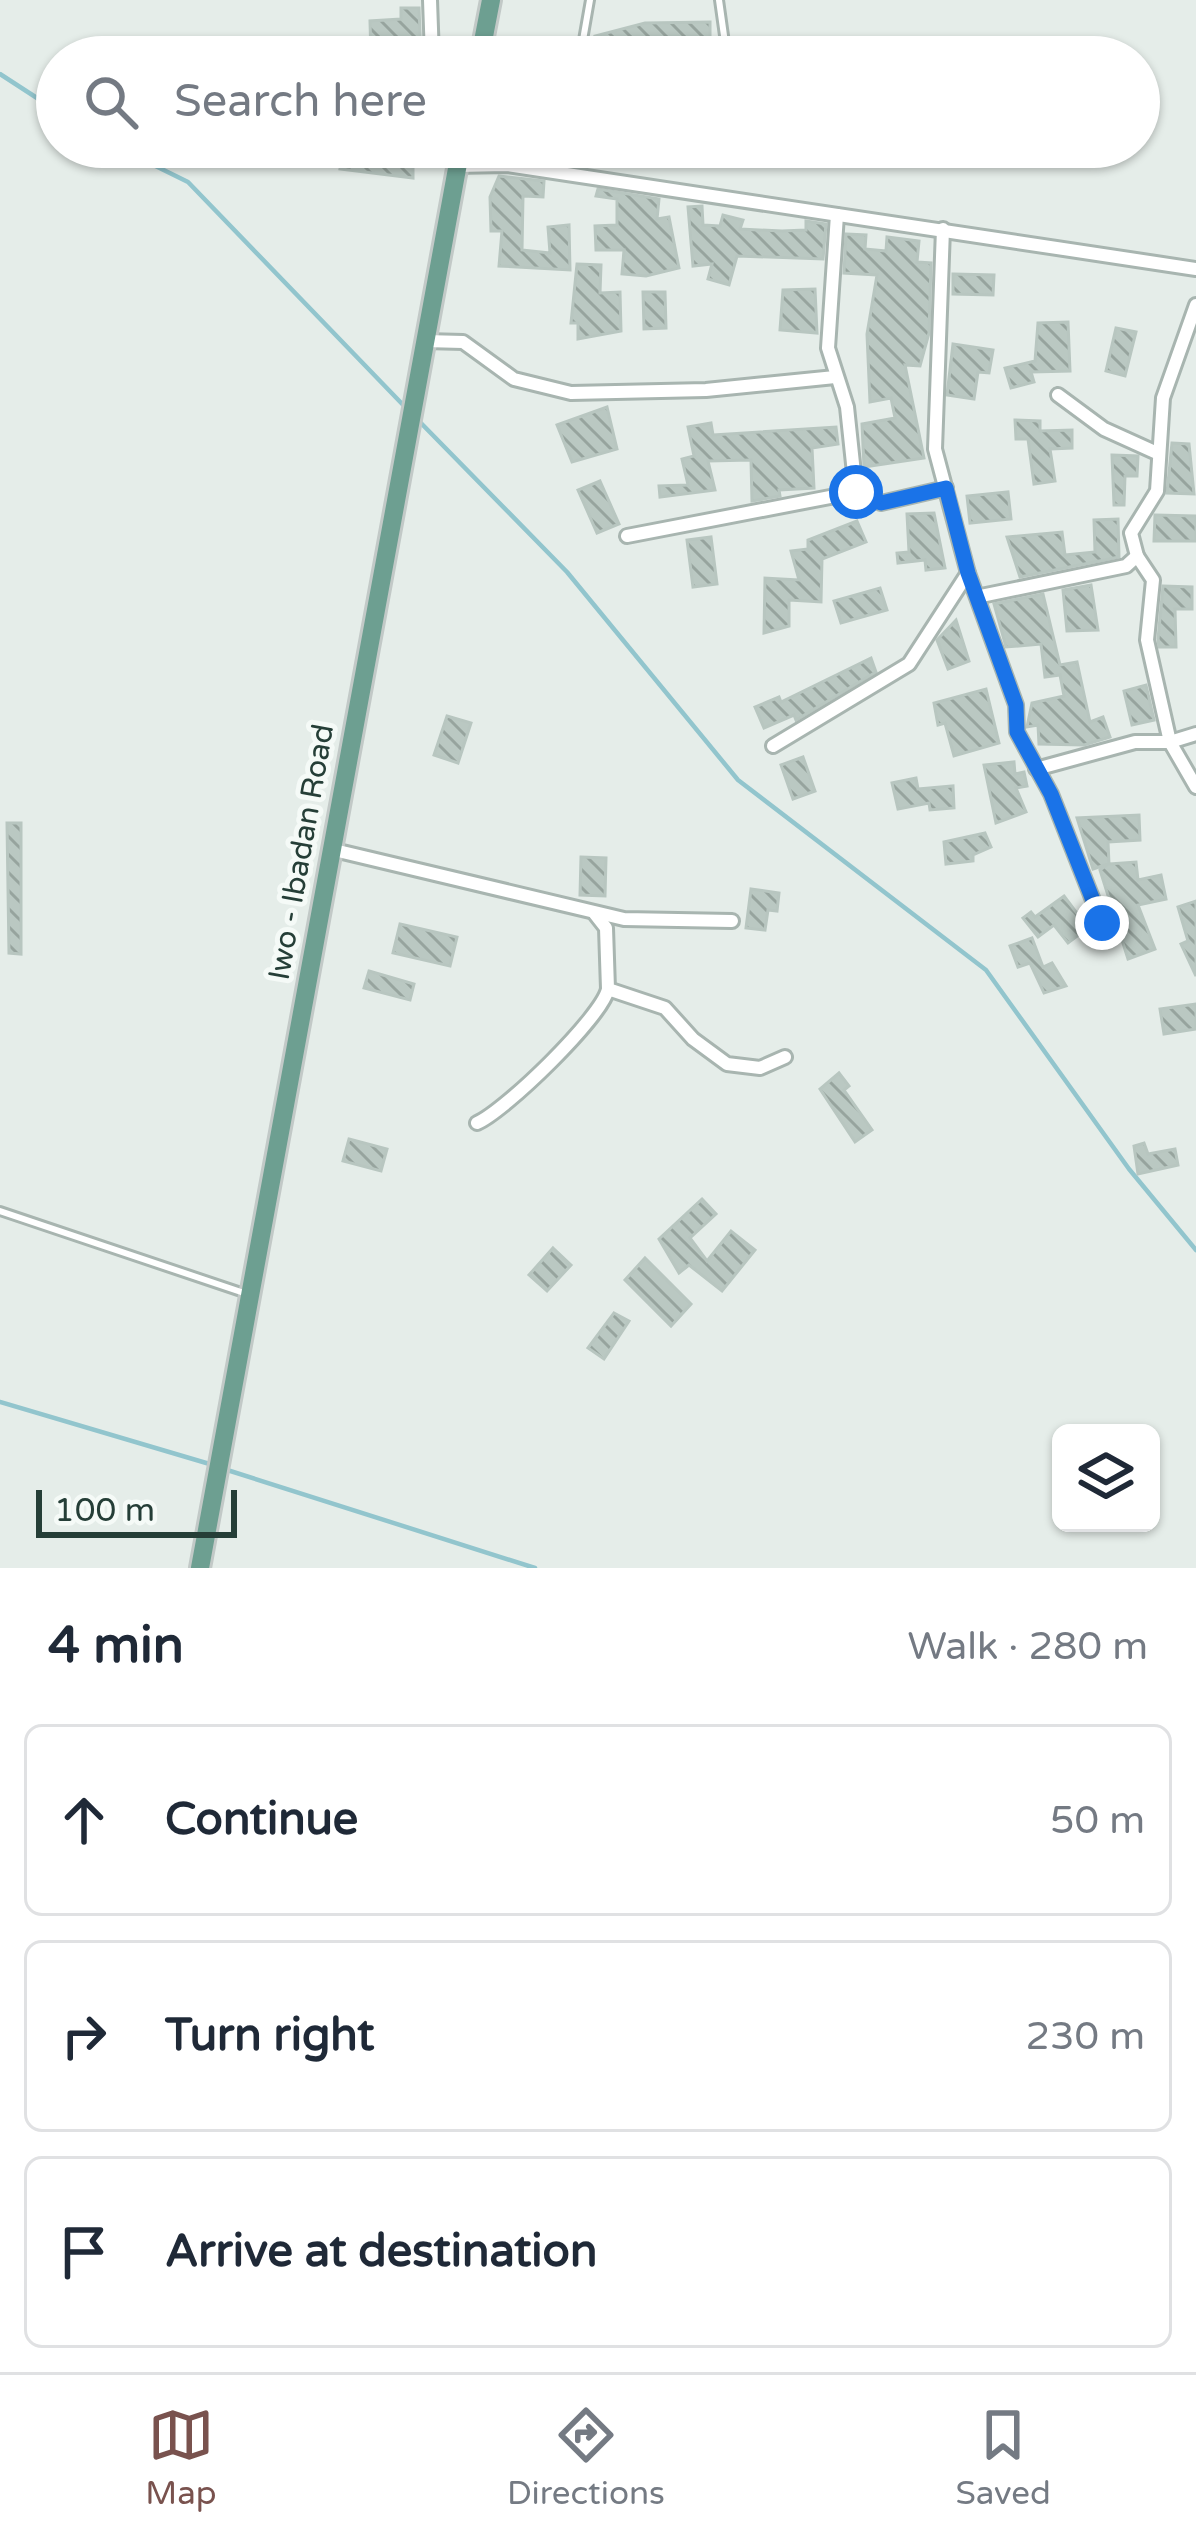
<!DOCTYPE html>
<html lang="en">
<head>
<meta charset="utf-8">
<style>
	:root { --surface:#fff; --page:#f2f2f3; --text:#1f2937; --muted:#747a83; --line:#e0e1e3; --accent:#79524e }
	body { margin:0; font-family:"Varela Round",sans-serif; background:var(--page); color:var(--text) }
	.controls { position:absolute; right:36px; bottom:36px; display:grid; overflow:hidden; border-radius:18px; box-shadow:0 3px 9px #0004 }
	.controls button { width:108px; height:108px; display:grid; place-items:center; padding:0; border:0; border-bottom:3px solid var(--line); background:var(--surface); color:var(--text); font:60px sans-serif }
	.scale { position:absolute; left:36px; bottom:30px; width:201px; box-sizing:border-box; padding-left:12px; border:6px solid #253e37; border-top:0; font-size:33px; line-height:42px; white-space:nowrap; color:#253e37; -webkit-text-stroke:9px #f5faf7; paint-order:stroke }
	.stop { position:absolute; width:36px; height:36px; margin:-27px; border:9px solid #1a73e8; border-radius:50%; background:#fff }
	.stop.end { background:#1a73e8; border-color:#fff; box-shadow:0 3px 12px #0008 }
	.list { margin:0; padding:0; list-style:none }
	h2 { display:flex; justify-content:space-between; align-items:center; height:156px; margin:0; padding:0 48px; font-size:51px }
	h2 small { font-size:39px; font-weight:400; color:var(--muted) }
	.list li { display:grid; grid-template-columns:78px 1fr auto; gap:36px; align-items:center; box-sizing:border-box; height:192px; margin:0 24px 24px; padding:0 24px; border:3px solid var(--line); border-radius:18px }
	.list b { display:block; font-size:45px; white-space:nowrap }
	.list em { font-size:39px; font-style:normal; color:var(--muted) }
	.icon { flex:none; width:66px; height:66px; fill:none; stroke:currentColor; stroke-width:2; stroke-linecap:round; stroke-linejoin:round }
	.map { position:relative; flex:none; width:1196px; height:1568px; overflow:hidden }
	.search { position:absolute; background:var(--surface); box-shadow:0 3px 9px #0004; left:36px; right:36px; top:36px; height:132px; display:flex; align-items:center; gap:30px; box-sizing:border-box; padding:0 42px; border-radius:66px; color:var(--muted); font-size:45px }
	.sheet { height:804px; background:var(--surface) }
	nav { display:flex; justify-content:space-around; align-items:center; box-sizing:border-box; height:168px; border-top:3px solid var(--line); background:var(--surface); font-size:33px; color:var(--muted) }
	nav a { display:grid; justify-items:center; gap:6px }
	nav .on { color:var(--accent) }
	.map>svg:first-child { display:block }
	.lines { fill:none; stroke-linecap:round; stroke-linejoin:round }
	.stream { stroke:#92c5cd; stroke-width:4.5 }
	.building { fill:url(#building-back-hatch); stroke:#b8c6c0; stroke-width:3 }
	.service-casing { stroke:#a8b5b0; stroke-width:12 }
	.minor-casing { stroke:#a8b5b0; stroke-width:18 }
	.primary-casing { stroke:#c2c9c7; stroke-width:24 }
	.service { stroke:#fff; stroke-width:6 }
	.minor { stroke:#fff; stroke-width:12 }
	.primary { stroke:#6d9f91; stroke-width:18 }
	.route { stroke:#1a73e8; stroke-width:15 }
	.labels { text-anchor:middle; stroke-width:10; stroke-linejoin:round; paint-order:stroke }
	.street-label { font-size:30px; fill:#253e37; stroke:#f5faf7 }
</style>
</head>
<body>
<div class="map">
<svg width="1196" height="1568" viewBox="0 0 1196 1568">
	<defs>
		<pattern id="building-back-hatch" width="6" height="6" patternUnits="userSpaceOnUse" patternTransform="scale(3)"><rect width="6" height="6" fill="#bac8c2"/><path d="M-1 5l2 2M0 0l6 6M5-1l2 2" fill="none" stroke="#97a49e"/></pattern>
	</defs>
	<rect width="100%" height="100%" fill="#e5ede9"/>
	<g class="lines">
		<g class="stream">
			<polyline points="0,74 57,111"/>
			<polyline points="117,147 188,182 408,410"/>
			<polyline points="416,418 567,572 738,780 986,970 1129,1169 1196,1250"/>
			<polyline points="0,1402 213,1465"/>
			<polyline points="224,1469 535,1568"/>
		</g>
	</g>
	<g class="building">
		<polygon points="401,8 419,8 421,57 371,57 370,21 401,19"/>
		<polygon points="710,22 710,49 600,57 595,36 645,23"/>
		<polygon points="345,147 413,157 413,178 340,169"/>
		<polygon points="499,176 544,181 543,197 523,196 522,250 550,253 548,227 569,225 570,270 499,266 502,231 491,231 490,197"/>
		<polygon points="598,189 659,199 657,219 669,217 679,268 646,276 622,274 624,250 596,250 595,226 617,225 617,199 596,196"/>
		<polygon points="702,206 703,225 720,226 723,215 743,220 740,229 782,231 806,230 806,221 826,224 823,259 737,256 729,285 708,279 712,264 693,266 688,207"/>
		<polygon points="846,234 866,235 865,249 886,251 887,237 919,241 917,262 931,263 929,333 920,366 905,365 924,458 864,467 862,424 895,418 891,398 870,402 867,334 877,275 844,273"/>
		<polygon points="577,264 601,265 600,293 620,292 621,331 578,339 578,323 571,323"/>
		<polygon points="953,274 994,275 993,295 953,294"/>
		<polygon points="815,289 817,333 780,330 783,290"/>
		<polygon points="643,292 665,292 666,328 644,329"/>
		<polygon points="1068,322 1070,371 1031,372 1034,382 1011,388 1005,368 1035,361 1038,323"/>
		<polygon points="1116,328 1136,332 1125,376 1106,371"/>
		<polygon points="953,344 993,350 989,373 978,372 974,399 947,395"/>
		<polygon points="607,407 617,449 572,462 557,425"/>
		<polygon points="1015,420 1040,421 1040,431 1072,430 1072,448 1050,449 1055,481 1034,484 1028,439 1016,439"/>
		<polygon points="711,423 713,435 836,427 838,444 812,448 814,488 779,490 780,496 752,501 751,460 708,461 715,490 660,497 659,486 688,485 682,459 694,456 688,427"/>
		<polygon points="1172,443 1189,444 1194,494 1167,493"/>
		<polygon points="1112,455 1138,456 1137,476 1125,476 1124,505 1114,505"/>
		<polygon points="600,481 619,524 597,533 578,490"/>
		<polygon points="1008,492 1011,519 970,523 967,496"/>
		<polygon points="934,513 945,568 926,570 925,560 898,563 897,553 909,552 907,514"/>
		<polygon points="1155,515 1196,516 1196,541 1154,541"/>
		<polygon points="1118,519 1119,557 1020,577 1007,537 1062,532 1065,555 1095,552 1094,520"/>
		<polygon points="857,521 866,542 822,559 821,602 789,600 789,626 764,633 765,578 799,580 791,551 808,549 808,540"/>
		<polygon points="711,537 717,584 693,587 687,540"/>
		<polygon points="1091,585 1098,630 1067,631 1063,590"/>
		<polygon points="1163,586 1192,587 1192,609 1175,609 1176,647 1159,647 1158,639"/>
		<polygon points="880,588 887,610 841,623 834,601"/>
		<polygon points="1043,594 1060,665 1077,662 1090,722 1103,717 1110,737 1084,745 1039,744 1038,725 1027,727 1032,703 1064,696 1060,675 1045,677 1041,644 1006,647 994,604"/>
		<polygon points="956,620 969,661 948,669 937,640"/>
		<polygon points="871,658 876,672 796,720 794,715 764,728 755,707 779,697 781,702"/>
		<polygon points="1146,685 1154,720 1132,725 1124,691"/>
		<polygon points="986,689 999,743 954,756 945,723 938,725 934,703"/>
		<polygon points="447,716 471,723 458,763 434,755"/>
		<polygon points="803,757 815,791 793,799 781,765"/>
		<polygon points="1014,762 1015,774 1024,772 1027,786 1016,788 1026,812 996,823 984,765"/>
		<polygon points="916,778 918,789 953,786 954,808 930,810 929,803 898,809 892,783"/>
		<polygon points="1139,815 1140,840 1108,842 1109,864 1136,862 1138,880 1161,875 1166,899 1138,905 1155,949 1128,959 1100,870 1108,864 1093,869 1077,818"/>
		<polygon points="7,823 21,823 21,954 9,953"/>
		<polygon points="985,833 991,847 973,855 973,861 946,864 944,842"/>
		<polygon points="581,857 606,858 605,896 580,895"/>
		<polygon points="751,889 779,893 777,911 768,910 765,930 746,928"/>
		<polygon points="1064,896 1088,928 1068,943 1054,925 1038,937 1023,918 1031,912 1035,917"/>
		<polygon points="1196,901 1196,976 1181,944 1188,941 1178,907"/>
		<polygon points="400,924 457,937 450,966 393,953"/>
		<polygon points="1032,938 1043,967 1052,963 1066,986 1044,993 1030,963 1018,967 1010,946"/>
		<polygon points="369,971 414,984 410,1000 364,988"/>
		<polygon points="1196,1004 1196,1029 1164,1034 1160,1009"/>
		<polygon points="839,1073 849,1086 844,1090 872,1130 855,1142 820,1089"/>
		<polygon points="349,1139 387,1149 381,1171 343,1161"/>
		<polygon points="1144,1143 1148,1154 1175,1149 1178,1165 1138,1174 1134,1146"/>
		<polygon points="702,1199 716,1214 690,1238 707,1261 731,1231 755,1250 722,1291 689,1265 679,1273 659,1239"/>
		<polygon points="553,1248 571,1265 547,1291 529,1275"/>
		<polygon points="645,1258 691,1304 671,1326 625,1280"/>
		<polygon points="614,1313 629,1321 604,1359 588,1348"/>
	</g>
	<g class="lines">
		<g class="service-casing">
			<g id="service">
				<polyline points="719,0 727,57"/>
				<polyline points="568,57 583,40 590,0"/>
				<polyline points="508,162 510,147"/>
				<polyline points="0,1211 247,1294"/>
			</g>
		</g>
		<g class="minor-casing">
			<g id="minor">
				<polyline points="430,0 432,57"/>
				<polyline points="455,166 507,165 1196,269"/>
				<polyline points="837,215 828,348 847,407 856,492"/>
				<polyline points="943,229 935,449 968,573 1016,705 1017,732 1051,794 1102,923"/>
				<polyline points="425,341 463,342 514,379 571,393 706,390 835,377"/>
				<polyline points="1058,395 1104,429 1157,453"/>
				<polyline points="627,536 856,492 881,503 946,488"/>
				<polyline points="1137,556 1153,580 1147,640 1170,742 1196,787"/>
				<polyline points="981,596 1126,566 1137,556 1131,533 1157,491 1163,398 1196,305"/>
				<polyline points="773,746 909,664 968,573"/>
				<polyline points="1036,769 1135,742 1170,742 1196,734"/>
				<polyline points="334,850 624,919 732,921"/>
				<polyline points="595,914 606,928 608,989 665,1008 693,1039 727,1064 760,1068 785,1057"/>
				<path d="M477,1123C505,1111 602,1017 608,989"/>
			</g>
		</g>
		<g class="primary-casing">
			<g id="primary">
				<polyline points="480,57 491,0"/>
				<polyline points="200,1568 461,147"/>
			</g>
		</g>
		<use href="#service" class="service"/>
		<use href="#minor" class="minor"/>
		<use href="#primary" class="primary"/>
	</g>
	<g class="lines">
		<polyline class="route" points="856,492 881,503 946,488 968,573 1016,705 1017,732 1051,794 1102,923"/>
	</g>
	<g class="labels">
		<g class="street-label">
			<text transform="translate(301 852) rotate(-80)" y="10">Iwo - Ibadan Road</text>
		</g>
	</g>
</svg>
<div class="controls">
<button><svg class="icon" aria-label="layers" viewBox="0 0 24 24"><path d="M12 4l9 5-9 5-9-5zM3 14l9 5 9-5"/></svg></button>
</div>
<div class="scale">100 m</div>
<div class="stop" style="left:856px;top:492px"></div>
<div class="stop end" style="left:1102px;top:923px"></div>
<div class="search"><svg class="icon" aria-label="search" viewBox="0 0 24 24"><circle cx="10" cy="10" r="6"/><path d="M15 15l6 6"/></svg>Search here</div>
</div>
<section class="sheet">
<h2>4 min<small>Walk · 280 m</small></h2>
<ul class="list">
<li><svg class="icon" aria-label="ahead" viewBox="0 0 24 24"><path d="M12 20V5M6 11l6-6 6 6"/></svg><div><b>Continue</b></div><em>50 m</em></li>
<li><svg class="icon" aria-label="right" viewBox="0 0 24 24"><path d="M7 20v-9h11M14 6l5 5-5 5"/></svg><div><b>Turn right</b></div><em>230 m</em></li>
<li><svg class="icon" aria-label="arrive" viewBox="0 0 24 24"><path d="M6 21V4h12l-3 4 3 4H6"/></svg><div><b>Arrive at destination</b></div></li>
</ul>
</section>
<nav>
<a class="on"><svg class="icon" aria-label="map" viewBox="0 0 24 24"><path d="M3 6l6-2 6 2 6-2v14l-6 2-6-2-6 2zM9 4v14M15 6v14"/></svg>Map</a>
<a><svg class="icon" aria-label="directions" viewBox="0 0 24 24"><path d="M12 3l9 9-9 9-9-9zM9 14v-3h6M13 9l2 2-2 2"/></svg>Directions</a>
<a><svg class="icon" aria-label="saved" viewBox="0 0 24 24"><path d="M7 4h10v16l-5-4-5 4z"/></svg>Saved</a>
</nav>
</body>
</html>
